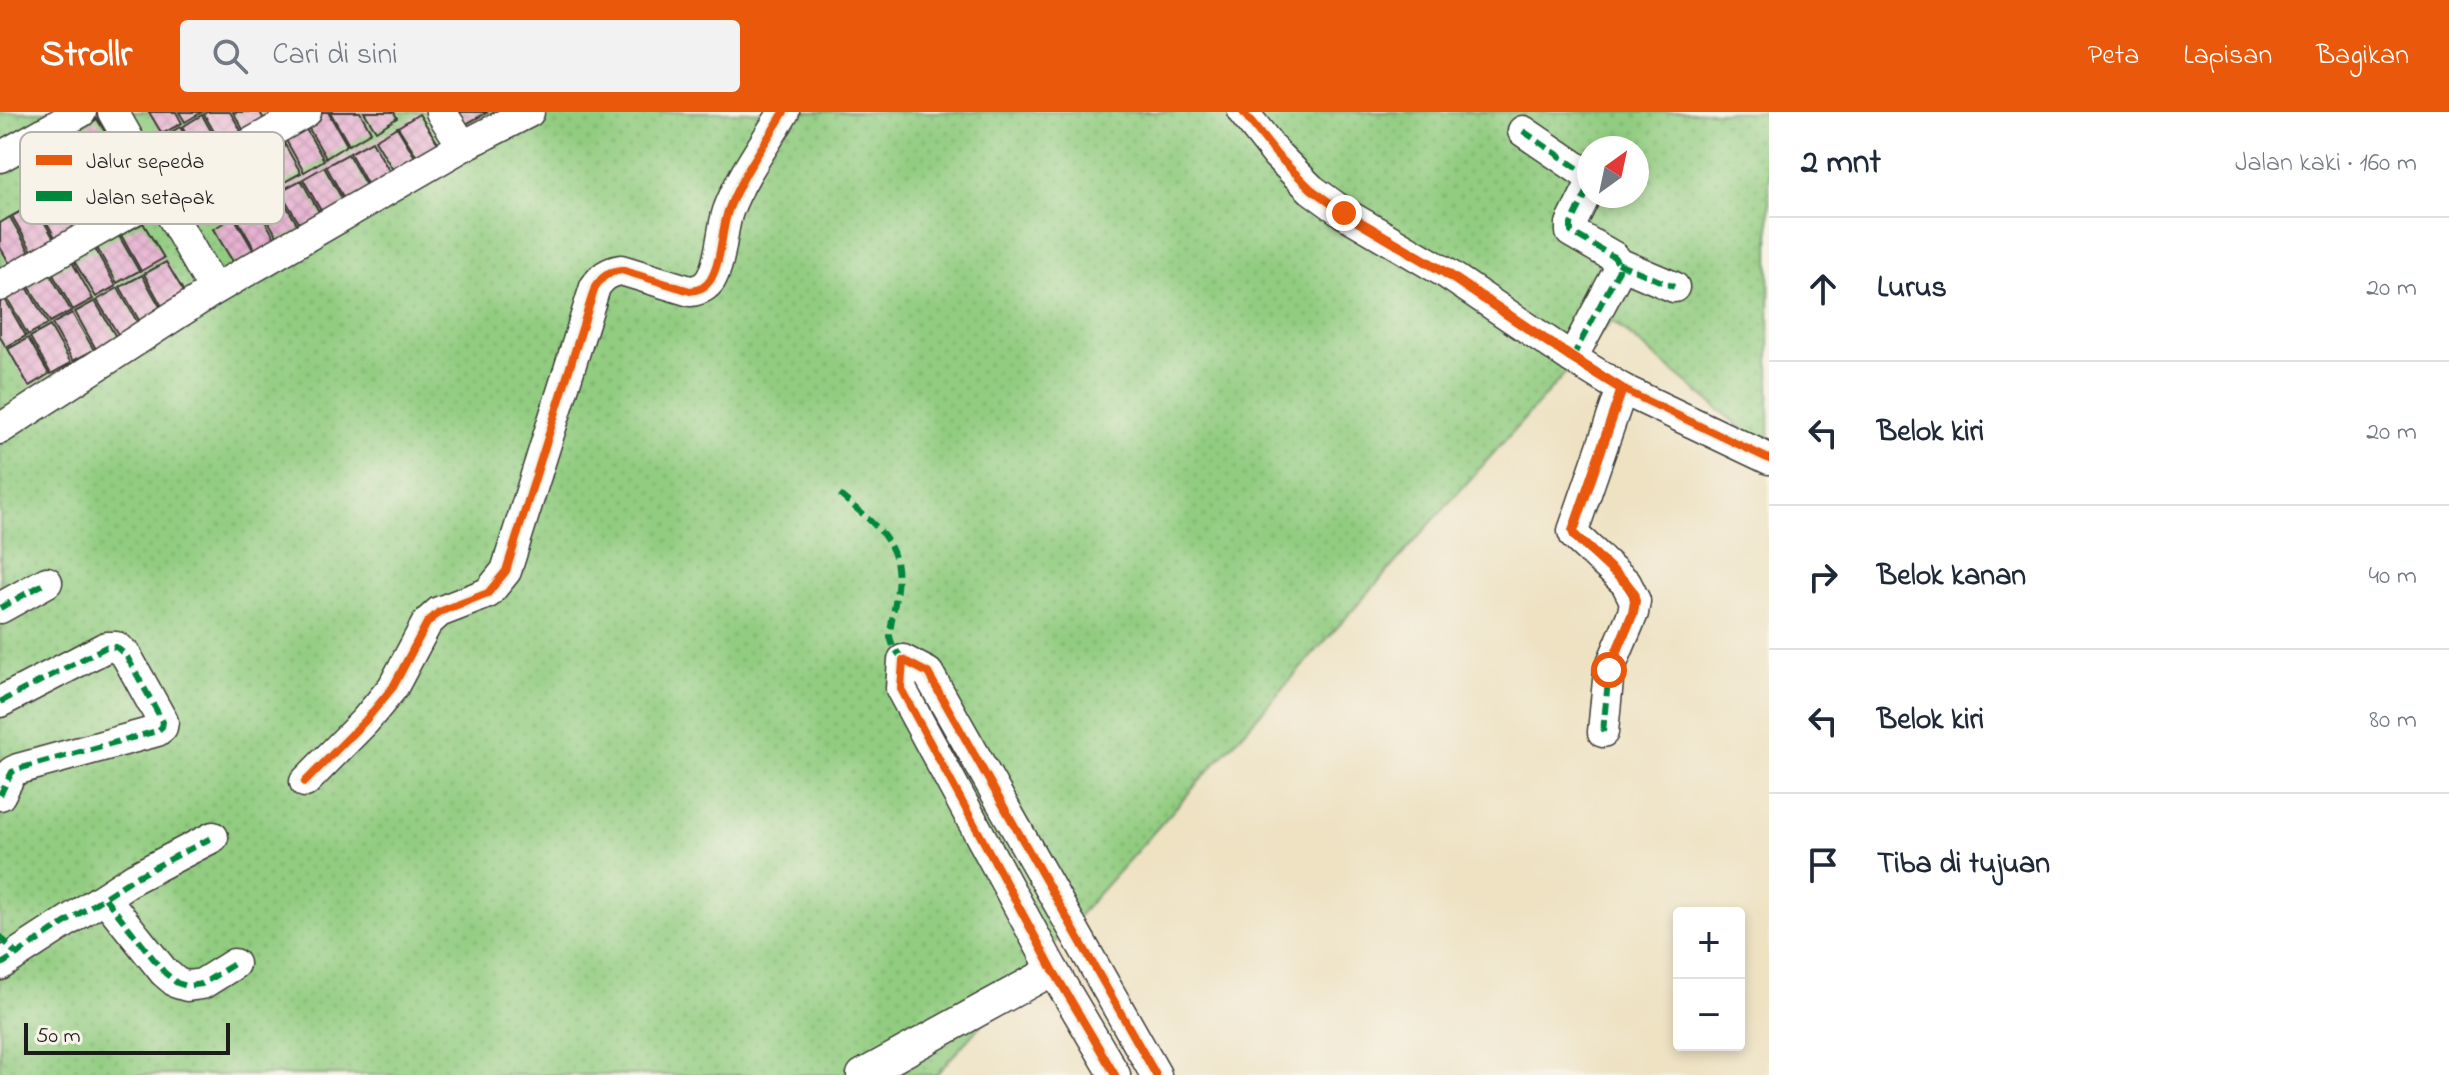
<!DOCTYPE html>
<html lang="id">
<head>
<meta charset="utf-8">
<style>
	:root { --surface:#fff; --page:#f2f2f3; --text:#1f2937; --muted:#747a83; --line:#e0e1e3; --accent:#ea580c }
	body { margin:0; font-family:"Indie Flower",sans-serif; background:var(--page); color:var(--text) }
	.controls { position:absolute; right:24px; bottom:24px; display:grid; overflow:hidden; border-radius:8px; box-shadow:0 4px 12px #0003 }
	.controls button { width:72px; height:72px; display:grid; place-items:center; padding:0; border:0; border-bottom:2px solid var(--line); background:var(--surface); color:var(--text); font:40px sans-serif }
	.compass { position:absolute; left:1577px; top:24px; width:72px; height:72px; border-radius:50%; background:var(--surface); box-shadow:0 4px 12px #0003; rotate:33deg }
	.scale { position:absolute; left:24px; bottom:20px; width:206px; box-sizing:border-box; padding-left:8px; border:4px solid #1c1c1c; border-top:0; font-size:22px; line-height:28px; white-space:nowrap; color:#1c1c1c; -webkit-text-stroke:6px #f7f3e8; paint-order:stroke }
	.stop { position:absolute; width:24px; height:24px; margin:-18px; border:6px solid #ea580c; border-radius:50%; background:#fff }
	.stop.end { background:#ea580c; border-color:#fff; box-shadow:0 2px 8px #0008 }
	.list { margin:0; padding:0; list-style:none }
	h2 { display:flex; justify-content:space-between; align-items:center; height:104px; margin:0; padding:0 32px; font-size:34px }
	h2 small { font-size:26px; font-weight:400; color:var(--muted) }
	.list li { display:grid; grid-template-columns:52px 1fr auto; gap:24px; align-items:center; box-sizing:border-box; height:144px; padding:0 32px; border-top:2px solid var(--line) }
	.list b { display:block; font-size:30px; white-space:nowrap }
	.list em { font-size:26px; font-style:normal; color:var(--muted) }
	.icon { flex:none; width:44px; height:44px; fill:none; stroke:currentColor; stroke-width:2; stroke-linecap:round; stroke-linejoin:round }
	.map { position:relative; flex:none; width:1769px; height:963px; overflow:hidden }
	header { display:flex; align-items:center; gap:48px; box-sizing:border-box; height:112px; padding:0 40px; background:var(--accent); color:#fff }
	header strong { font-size:38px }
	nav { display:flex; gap:44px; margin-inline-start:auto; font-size:28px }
	.search { width:560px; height:72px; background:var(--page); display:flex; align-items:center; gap:20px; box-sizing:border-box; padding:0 28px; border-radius:8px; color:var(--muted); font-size:30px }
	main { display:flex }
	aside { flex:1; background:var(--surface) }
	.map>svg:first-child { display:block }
	.grass { fill:url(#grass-dots); stroke:#56744e; stroke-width:2; fill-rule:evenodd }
	.building { fill:url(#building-cross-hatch) }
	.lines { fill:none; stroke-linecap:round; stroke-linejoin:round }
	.minor-casing { stroke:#3c3a35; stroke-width:33 }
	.minor { stroke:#fff; stroke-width:30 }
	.quiet { stroke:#00873e; stroke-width:6; stroke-dasharray:12 6; stroke-linecap:butt }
	.cycleway-casing { stroke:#f7f3e8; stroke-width:13 }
	.cycleway { stroke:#e8590c; stroke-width:8 }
	.route { stroke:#ea580c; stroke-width:10 }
	.key { fill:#f7f3e8; stroke:#b5b2ab; stroke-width:2 }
	.key-label { font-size:22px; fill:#1c1c1c }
</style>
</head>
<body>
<header>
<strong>Strollr</strong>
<div class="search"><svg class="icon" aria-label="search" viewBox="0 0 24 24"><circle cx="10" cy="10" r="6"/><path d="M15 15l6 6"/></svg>Cari di sini</div>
<nav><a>Peta</a><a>Lapisan</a><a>Bagikan</a></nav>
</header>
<main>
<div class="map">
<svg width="1769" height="963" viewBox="0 0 1769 963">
	<defs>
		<pattern id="grass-dots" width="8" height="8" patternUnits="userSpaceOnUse" patternTransform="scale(2)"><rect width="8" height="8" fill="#91cc80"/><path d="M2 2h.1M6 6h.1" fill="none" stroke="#7caf6e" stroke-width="1.8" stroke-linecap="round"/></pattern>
		<pattern id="building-cross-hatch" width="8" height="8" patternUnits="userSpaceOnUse" patternTransform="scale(2)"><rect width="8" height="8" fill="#e7b1d1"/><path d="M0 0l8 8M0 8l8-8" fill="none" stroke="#c698b3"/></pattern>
	</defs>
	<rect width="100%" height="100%" fill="#f7f3e8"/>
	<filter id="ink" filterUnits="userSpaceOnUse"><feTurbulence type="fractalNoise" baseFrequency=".0125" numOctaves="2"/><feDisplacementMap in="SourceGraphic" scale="16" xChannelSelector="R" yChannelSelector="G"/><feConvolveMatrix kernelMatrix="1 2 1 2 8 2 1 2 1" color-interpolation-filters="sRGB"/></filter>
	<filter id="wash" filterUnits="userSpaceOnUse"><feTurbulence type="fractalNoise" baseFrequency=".006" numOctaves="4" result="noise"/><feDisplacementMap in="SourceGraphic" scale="32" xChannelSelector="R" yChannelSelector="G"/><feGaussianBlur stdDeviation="1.8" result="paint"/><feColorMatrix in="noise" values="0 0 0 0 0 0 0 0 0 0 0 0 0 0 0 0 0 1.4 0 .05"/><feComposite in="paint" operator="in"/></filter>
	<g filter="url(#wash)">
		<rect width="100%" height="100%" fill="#eee2c3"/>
		<path class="grass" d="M0,0H1769V339L1612,209L936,963H0ZM1589,36H1637V84H1589Z"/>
		<g id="blocks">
			<g class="building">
				<polygon points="149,0 176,0 182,11 162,22"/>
				<polygon points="179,0 202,0 185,10"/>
				<polygon points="207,0 230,0 246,27 225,39 204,2"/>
				<polygon points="233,0 260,0 268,15 248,26"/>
				<polygon points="323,0 328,0 347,33 326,46 305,10"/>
				<polygon points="330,0 360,0 371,20 349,33"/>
				<polygon points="364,0 394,0 397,6 376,19"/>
				<polygon points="459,0 488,0 466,12"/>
				<polygon points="419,2 441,36 420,49 398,15"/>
				<polygon points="202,3 223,40 203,51 182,15"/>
				<polygon points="97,7 118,41 97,54 76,20"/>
				<polygon points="303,12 324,48 304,60 283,23"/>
				<polygon points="180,15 201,52 181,63 160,27"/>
				<polygon points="397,15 418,50 396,63 375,28"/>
				<polygon points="280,24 301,61 281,72 260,36"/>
				<polygon points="372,29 392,64 370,77 350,41"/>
				<polygon points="49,35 70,70 57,78 79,114 56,127 36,91 48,84 27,47"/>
				<polygon points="348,42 368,77 346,90 326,54"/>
				<polygon points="324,55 345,92 324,104 303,67"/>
				<polygon points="83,65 104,100 83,113 62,78"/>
				<polygon points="301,68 322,105 302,116 280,79"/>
				<polygon points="278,80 300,117 279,128 258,91"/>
				<polygon points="34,92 54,127 32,139 12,104"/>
				<polygon points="256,93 277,130 257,141 236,105"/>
				<polygon points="10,105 31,142 11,154 0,135 0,111"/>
				<polygon points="234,105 255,141 235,153 213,117"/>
				<polygon points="143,111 164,146 141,159 121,123"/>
				<polygon points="119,124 139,159 117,171 97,136"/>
				<polygon points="95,137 116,174 96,185 74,149"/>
				<polygon points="72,150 93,187 73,198 52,161"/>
				<polygon points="166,150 187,185 164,198 144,162"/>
				<polygon points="50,162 71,199 50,210 29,174"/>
				<polygon points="142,163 162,198 140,210 120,175"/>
				<polygon points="27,175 48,212 28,223 7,186"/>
				<polygon points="118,176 139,213 119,224 97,188"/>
				<polygon points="5,187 26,224 6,235 0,225 0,190"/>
				<polygon points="95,189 116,225 96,237 75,200"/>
				<polygon points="72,201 94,238 73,249 52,212"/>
				<polygon points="50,214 71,251 51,262 30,225"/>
				<polygon points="28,226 49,262 29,274 8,237"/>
			</g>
		</g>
	</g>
	<g filter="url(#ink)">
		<use href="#blocks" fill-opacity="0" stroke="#3c3a35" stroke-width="2"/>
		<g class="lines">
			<g class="minor-casing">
				<g id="minor">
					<polyline points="113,0 214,178"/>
					<polyline points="441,0 463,34"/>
					<polyline points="1243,0 1277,43 1311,77 1344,101 1446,161 1572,246 1622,277 1769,347"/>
					<polyline points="1523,19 1589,64"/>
					<polyline points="0,45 81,0"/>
					<polyline points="1618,151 1674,175"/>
					<polyline points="0,174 306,0"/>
					<polyline points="1572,246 1619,158 1618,151 1614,145 1571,120 1571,112 1589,76"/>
					<polyline points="0,317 214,178 463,34 529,0"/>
					<polyline points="0,496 47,470"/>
					<polyline points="0,590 106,535 116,535 126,543 163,610 162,615 157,619 18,657 12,660 0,683"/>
					<polyline points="1603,620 1609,558 1633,501 1635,489 1626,471 1575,424 1573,419 1622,277"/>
					<path d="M305,670L365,609L393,575L427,511L439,500L488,481L506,459L595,175C602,165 608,160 621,158L690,179C700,178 706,175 711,167C722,147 721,120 728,99C741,64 765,32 784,0"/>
					<polyline points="105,786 164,860 177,871 187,874 202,872 234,852"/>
					<polyline points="0,853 134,766 213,725"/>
					<polyline points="862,963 1053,858"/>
					<polyline points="1115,963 1053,858 901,577 903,548 928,561 1156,963"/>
				</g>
			</g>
			<use href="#minor" class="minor"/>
			<g class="quiet">
				<polyline points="1523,19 1589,64"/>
				<polyline points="1618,151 1674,175"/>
				<polyline points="1572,246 1619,158 1618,151 1614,145 1571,120 1571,112 1589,76"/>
				<path d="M840,383C863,403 894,423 897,456C900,479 891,503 890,525L893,534L903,548"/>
				<polyline points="0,496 47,470"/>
				<polyline points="0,590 106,535 116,535 126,543 163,610 162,615 157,619 18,657 12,660 0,683"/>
				<polyline points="1603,620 1609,558 1633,501 1635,489 1626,471 1575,424 1573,419 1622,277"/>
				<polyline points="105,786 164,860 177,871 187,874 202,872 234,852"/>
				<polyline points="0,824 16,842"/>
				<polyline points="0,853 134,766 213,725"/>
			</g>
			<g class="cycleway-casing">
				<g id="cycleway">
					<polyline points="1243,0 1277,43 1311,77 1344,101 1446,161 1572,246 1622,277 1769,347"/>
					<path d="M305,670L365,609L393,575L427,511L439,500L488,481L506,459L595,175C602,165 608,160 621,158L690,179C700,178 706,175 711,167C722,147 721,120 728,99C741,64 765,32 784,0"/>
					<polyline points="1115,963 1053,858 901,577 903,548 928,561 1156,963"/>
				</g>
			</g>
			<use href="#cycleway" class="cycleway"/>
		</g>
	</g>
	<g class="lines" filter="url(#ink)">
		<polyline class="route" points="1344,101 1446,161 1572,246 1622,277 1573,419 1575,424 1626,471 1633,480 1635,489 1633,501 1609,558"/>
	</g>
	<rect x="20" y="20" width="264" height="92" rx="12" class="key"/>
	<rect x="36" y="43" width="36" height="10" fill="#e8590c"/>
	<rect x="36" y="79" width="36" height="10" fill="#00873e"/>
	<g class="key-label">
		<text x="86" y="56">Jalur sepeda</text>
		<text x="86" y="92">Jalan setapak</text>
	</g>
</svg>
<div class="controls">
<button>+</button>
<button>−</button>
</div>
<svg class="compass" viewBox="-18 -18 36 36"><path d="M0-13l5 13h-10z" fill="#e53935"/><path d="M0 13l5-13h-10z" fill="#747a83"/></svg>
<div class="scale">50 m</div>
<div class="stop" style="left:1609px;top:558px"></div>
<div class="stop end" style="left:1344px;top:101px"></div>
</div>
<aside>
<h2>2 mnt<small>Jalan kaki · 160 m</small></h2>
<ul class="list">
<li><svg class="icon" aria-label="ahead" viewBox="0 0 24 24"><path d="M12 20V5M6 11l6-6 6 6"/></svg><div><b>Lurus</b></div><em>20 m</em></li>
<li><svg class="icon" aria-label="left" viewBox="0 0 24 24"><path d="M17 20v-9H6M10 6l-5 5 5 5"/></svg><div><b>Belok kiri</b></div><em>20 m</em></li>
<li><svg class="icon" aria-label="right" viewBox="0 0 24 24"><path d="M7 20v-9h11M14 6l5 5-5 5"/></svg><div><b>Belok kanan</b></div><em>40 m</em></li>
<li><svg class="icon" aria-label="left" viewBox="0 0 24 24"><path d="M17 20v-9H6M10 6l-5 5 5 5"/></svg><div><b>Belok kiri</b></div><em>80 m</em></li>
<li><svg class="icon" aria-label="arrive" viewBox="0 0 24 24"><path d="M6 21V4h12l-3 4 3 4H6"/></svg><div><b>Tiba di tujuan</b></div></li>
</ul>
</aside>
</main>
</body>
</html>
